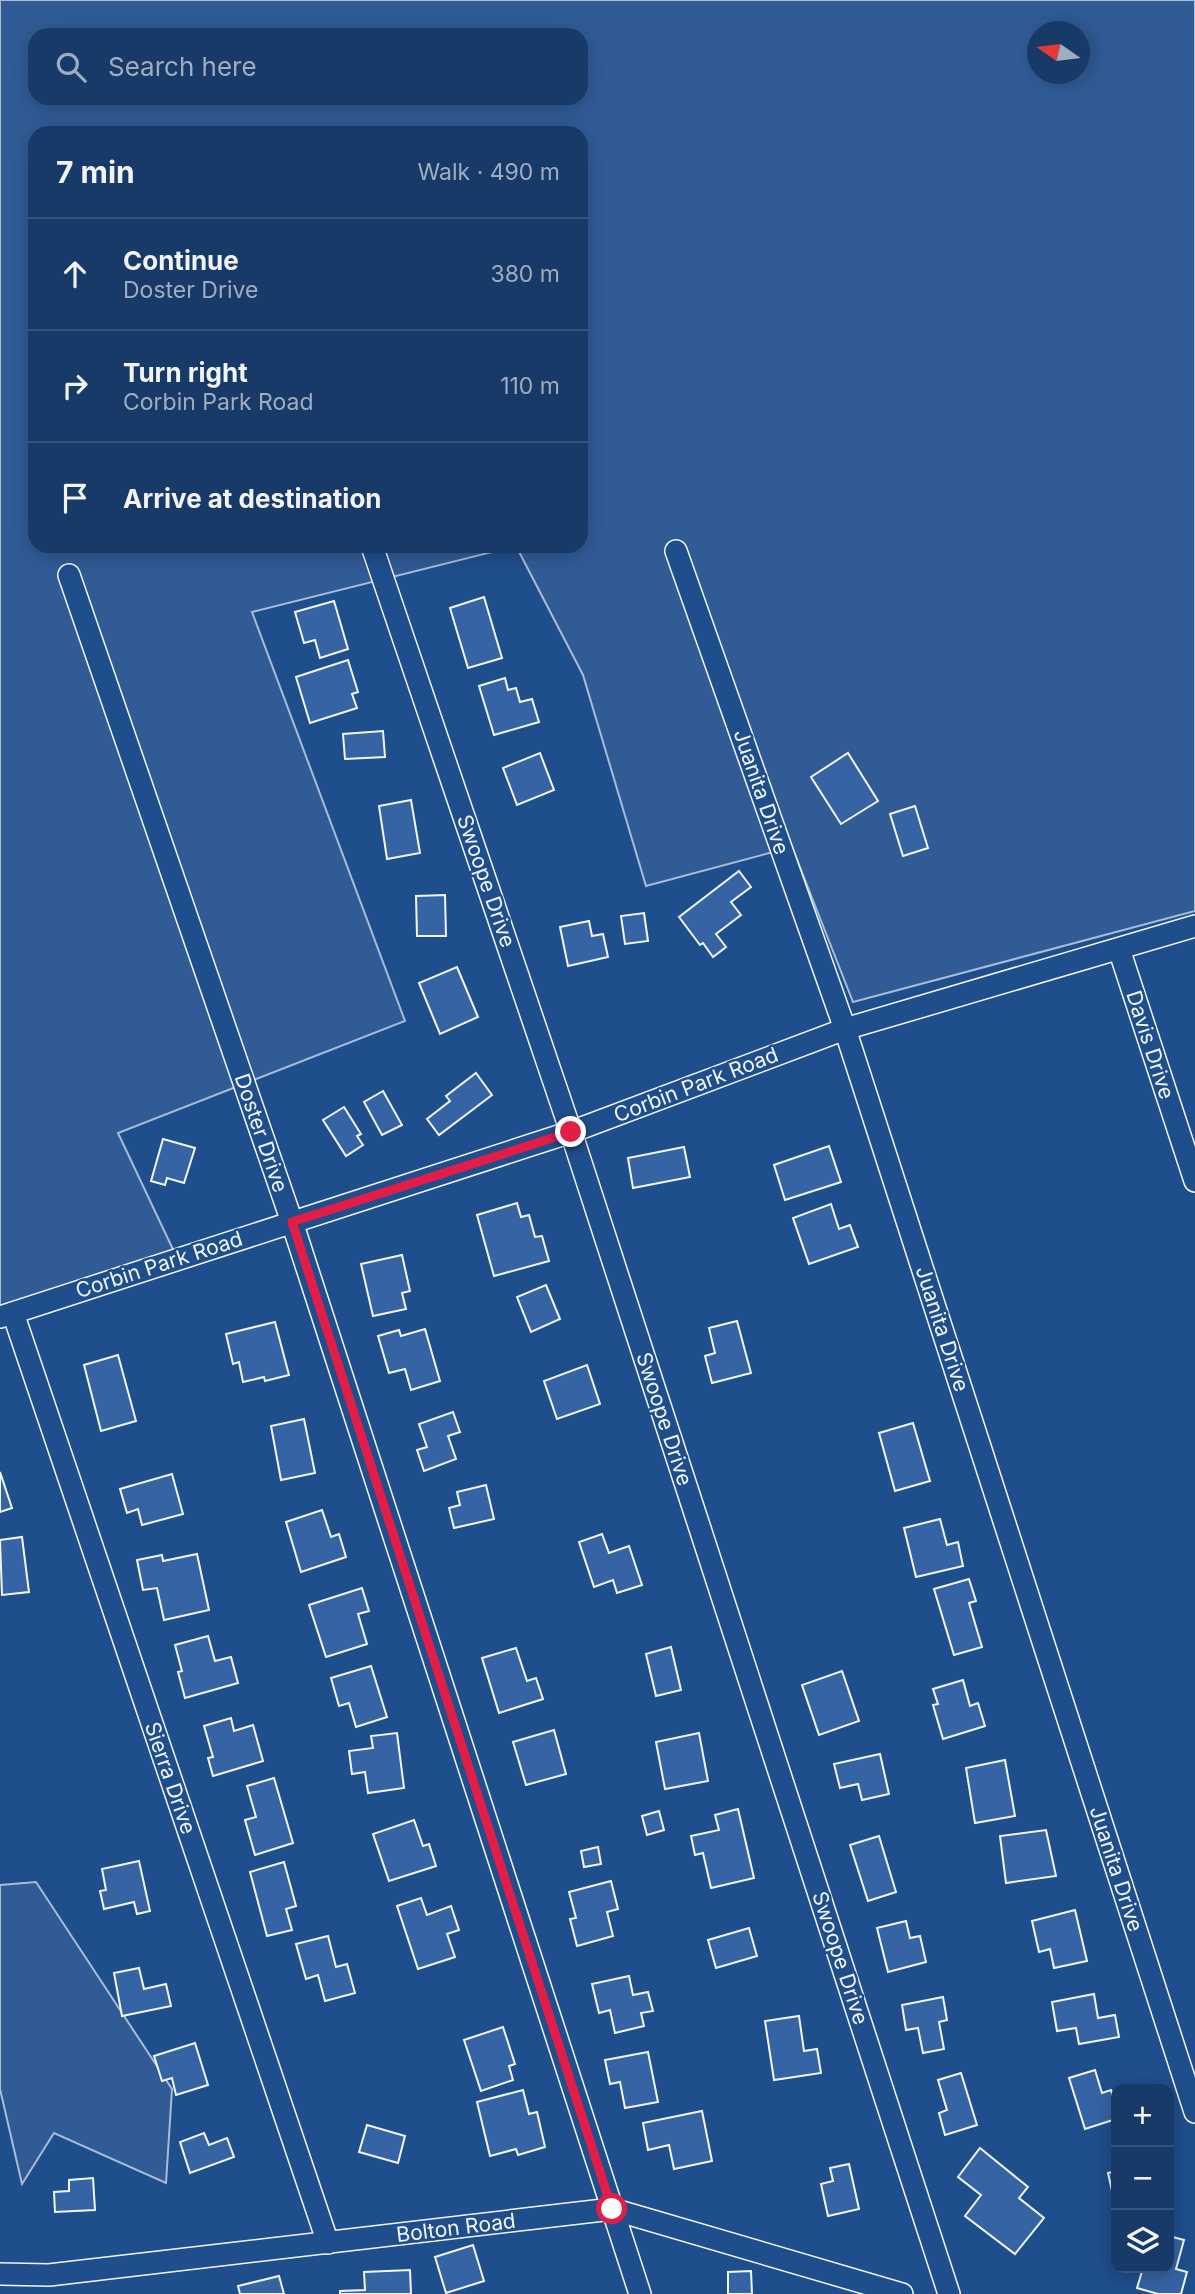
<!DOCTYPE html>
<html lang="en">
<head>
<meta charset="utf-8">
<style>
	:root { --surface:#173a69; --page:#20416f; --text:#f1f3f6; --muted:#9eadc0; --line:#36547d }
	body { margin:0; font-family:Inter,sans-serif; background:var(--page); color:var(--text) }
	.controls { position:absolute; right:21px; bottom:21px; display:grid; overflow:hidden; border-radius:14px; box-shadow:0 4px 18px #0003 }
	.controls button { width:63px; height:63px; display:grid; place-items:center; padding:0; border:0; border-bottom:2px solid var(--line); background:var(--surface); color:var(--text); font:35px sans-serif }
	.compass { position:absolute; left:1027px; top:21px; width:63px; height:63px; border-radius:50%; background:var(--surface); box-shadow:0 4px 18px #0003; rotate:284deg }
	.stop { position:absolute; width:21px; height:21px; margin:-16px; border:5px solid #e11d48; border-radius:50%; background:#fff }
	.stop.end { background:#e11d48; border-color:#fff; box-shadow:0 2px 7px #0008 }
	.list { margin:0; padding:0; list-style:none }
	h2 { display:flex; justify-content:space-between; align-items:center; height:91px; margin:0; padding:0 28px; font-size:30px }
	h2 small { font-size:23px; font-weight:400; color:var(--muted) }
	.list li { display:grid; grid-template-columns:46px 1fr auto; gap:21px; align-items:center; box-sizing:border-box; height:112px; padding:0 28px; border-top:2px solid var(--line) }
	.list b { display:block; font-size:26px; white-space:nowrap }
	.list p { margin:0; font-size:23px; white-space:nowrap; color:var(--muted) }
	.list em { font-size:23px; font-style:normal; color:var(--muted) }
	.icon { flex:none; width:38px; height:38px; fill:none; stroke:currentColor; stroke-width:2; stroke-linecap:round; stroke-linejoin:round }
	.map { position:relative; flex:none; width:1195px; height:2294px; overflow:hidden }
	.search { position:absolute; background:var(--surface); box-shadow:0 4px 18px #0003; left:28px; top:28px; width:560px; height:77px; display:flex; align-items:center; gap:18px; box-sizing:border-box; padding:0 24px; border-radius:21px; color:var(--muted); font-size:26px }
	.panel { position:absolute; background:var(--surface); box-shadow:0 4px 18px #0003; left:28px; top:126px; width:560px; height:427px; border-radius:21px }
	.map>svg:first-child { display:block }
	.built { fill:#305b95; stroke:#a8bbd7; stroke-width:2; fill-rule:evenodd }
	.building { fill:#3563a3; stroke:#f2f6ff; stroke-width:2 }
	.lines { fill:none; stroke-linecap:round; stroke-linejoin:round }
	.minor-casing { stroke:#f2f6ff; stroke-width:24 }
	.minor { stroke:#1f4e8c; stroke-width:21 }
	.route { stroke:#e11d48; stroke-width:9 }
	.labels { text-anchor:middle; stroke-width:5; stroke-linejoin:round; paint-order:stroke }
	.street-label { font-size:21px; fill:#f2f6ff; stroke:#1f4e8c }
</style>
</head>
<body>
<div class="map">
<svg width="1195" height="2294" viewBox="0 0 1195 2294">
	<rect width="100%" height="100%" fill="#1f4e8c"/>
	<g class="built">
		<path d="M0,0H1195V911L853,1002L792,847L646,886L583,675L516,546L252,612L405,1021L118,1133L178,1260L0,1324ZM1038,32H1080V74H1038ZM35,35H581V98H35ZM35,133H581V546H35Z"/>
		<polygon points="36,1882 172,2089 166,2183 54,2133 22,2184 0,2089 0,1885"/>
	</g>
	<g class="building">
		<polygon points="484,597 502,658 468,668 450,608"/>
		<polygon points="334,601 348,649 320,658 315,640 304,643 295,612"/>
		<polygon points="348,660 358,692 352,694 357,708 310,723 296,677"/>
		<polygon points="505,678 508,690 516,688 520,702 532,699 539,722 494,735 479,686"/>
		<polygon points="383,731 385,757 345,759 343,734"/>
		<polygon points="540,753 554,790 517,805 503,768"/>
		<polygon points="848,753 878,801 841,824 811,777"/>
		<polygon points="411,800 420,853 387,859 379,806"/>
		<polygon points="915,806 928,848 903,856 890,814"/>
		<polygon points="739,871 751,887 731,902 741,915 716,934 726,947 713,957 703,943 700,945 679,917"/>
		<polygon points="445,895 446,936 417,936 416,896"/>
		<polygon points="644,913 648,941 625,944 621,916"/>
		<polygon points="589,921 592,936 603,934 608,957 568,966 560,927"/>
		<polygon points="457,967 478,1017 440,1034 419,983"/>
		<polygon points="476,1073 492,1095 439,1135 427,1119 450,1101 446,1096"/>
		<polygon points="383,1091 402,1125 382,1135 364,1102"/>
		<polygon points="344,1107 361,1134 357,1136 363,1145 346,1156 323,1120"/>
		<polygon points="163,1139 195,1148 184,1183 167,1178 165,1185 151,1181"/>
		<polygon points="829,1146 841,1182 785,1200 774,1165"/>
		<polygon points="684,1147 690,1177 633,1188 628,1158"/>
		<polygon points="517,1203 521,1217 529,1215 535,1237 542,1236 549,1261 494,1276 477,1215"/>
		<polygon points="831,1204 839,1229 850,1225 858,1247 809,1264 793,1218"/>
		<polygon points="402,1255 410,1291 402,1293 406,1309 373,1316 361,1264"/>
		<polygon points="546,1285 560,1319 531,1332 517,1297"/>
		<polygon points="737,1321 751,1373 712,1383 705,1356 715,1353 709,1328"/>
		<polygon points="275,1322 289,1375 265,1381 264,1377 243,1382 239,1362 233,1364 226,1334"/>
		<polygon points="425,1329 440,1381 411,1390 405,1369 389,1373 378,1336 399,1330 401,1336"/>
		<polygon points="118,1355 136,1421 101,1431 84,1365"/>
		<polygon points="587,1365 600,1404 557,1419 544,1381"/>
		<polygon points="453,1412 460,1432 448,1436 456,1459 424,1471 417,1450 427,1447 419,1424"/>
		<polygon points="304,1419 315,1473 281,1480 271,1426"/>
		<polygon points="913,1423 930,1481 895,1491 879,1433"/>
		<polygon points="0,1472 12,1508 0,1512"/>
		<polygon points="172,1474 183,1514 142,1525 138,1509 127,1513 120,1489"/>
		<polygon points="486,1485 494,1519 454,1528 449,1508 460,1505 457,1492"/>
		<polygon points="322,1510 331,1537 339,1534 346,1557 301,1572 286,1522"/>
		<polygon points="940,1519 947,1545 958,1542 963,1566 916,1577 904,1528"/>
		<polygon points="602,1534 609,1553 629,1546 642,1585 617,1593 613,1580 594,1587 579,1542"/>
		<polygon points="22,1537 29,1592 2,1595 0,1540"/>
		<polygon points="197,1554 209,1610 164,1620 157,1588 143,1590 137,1560 162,1555 163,1561"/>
		<polygon points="969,1579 976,1601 969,1603 982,1647 954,1655 934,1589"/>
		<polygon points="362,1588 369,1611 358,1614 367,1644 326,1657 309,1605"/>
		<polygon points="208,1636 215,1661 231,1657 238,1683 185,1698 178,1672 182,1671 175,1645"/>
		<polygon points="671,1647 681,1690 656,1696 646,1654"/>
		<polygon points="516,1648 527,1681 536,1678 543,1699 499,1713 482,1658"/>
		<polygon points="371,1666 387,1717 356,1727 349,1703 339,1706 331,1678"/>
		<polygon points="842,1671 859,1721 819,1735 802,1685"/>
		<polygon points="963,1680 970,1706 978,1703 985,1726 943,1739 933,1705 938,1704 933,1689"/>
		<polygon points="231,1718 234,1731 253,1725 263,1761 213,1776 208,1758 213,1757 204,1726"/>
		<polygon points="554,1730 566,1774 526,1785 513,1742"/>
		<polygon points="397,1733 404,1788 368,1793 365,1772 352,1774 349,1751 373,1748 371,1736"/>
		<polygon points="699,1733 708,1781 665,1789 656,1742"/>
		<polygon points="880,1754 889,1794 862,1800 858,1784 840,1788 834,1764"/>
		<polygon points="1005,1760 1015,1816 975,1823 966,1768"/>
		<polygon points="274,1778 293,1843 255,1855 245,1820 256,1817 247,1786"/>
		<polygon points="738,1809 754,1878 711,1888 703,1853 695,1855 691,1836 719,1830 715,1815"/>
		<polygon points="659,1811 664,1830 647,1835 642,1816"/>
		<polygon points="414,1820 423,1846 429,1844 436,1866 389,1881 373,1834"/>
		<polygon points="1046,1830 1056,1876 1006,1883 1000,1836"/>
		<polygon points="879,1836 896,1892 868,1901 850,1845"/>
		<polygon points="598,1847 601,1864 584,1867 581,1851"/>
		<polygon points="139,1861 150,1911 137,1914 134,1902 104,1909 100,1891 106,1890 102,1869"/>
		<polygon points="284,1862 296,1906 286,1909 292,1930 267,1936 250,1872"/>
		<polygon points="611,1881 618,1909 607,1912 613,1936 577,1946 570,1919 576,1918 569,1892"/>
		<polygon points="421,1898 427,1915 451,1906 459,1930 447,1934 455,1957 418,1969 397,1906"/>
		<polygon points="1075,1910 1087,1961 1054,1968 1050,1949 1039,1952 1032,1921"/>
		<polygon points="906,1921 910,1938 920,1936 926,1962 888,1972 877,1928"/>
		<polygon points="749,1928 757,1956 716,1968 708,1940"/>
		<polygon points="328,1936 336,1967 347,1964 355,1993 325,2001 318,1975 306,1979 296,1944"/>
		<polygon points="139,1968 144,1989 166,1984 171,2006 122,2016 114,1973"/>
		<polygon points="629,1976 633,1995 648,1992 653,2011 641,2013 644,2026 615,2033 610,2010 599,2013 592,1984"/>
		<polygon points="1094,1994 1098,2018 1115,2015 1119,2037 1079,2044 1076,2028 1057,2031 1052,2002"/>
		<polygon points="943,1997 947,2020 939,2022 944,2049 923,2053 918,2028 906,2030 902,2005"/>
		<polygon points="799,2016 804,2051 817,2049 821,2073 774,2080 765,2021"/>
		<polygon points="503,2027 515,2064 509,2066 513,2080 481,2091 464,2040"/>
		<polygon points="195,2043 208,2085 176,2095 172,2078 162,2081 154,2056"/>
		<polygon points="648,2052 658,2102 625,2108 620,2082 610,2084 605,2060"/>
		<polygon points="1095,2070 1102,2093 1111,2090 1116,2107 1116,2119 1085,2129 1069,2078"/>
		<polygon points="961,2073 977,2125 945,2135 939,2113 947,2110 938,2080"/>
		<polygon points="523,2090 529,2114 537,2112 545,2147 518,2155 516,2149 490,2156 477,2102"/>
		<polygon points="702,2111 712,2161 674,2169 669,2145 648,2150 643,2123"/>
		<polygon points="367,2125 405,2136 398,2163 359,2152"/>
		<polygon points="204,2133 209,2145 227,2138 234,2157 190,2173 180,2142"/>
		<polygon points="980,2148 1028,2187 1019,2198 1044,2218 1015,2254 965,2216 981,2195 958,2177"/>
		<polygon points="849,2164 859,2209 828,2216 821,2184 833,2181 830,2168"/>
		<polygon points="1116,2171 1116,2200 1114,2200 1108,2173"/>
		<polygon points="93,2178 95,2210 55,2212 54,2192 69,2191 69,2180"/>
		<polygon points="1169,2236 1184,2240 1176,2269 1187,2272 1181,2294 1158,2294 1137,2288 1143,2268 1169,2268"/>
		<polygon points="473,2245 484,2281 446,2293 435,2257"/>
		<polygon points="410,2270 411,2294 340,2294 340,2291 365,2290 364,2272"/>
		<polygon points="751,2271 752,2294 728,2294 728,2272"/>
		<polygon points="279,2276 284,2294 240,2294 238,2286"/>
	</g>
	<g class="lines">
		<g class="minor-casing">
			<g id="minor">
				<polyline points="372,546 571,1132 949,2294"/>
				<polyline points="676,551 845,1029 1195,2112"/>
				<polyline points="69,575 292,1222 640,2294"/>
				<polyline points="1119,949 1195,1181"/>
				<polyline points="13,1313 328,2243"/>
				<polyline points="0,1317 571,1132 845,1029 1195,926"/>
				<polyline points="0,2274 49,2275 612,2209 902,2294"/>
			</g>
		</g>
		<use href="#minor" class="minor"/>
	</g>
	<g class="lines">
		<polyline class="route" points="571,1132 292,1222 612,2209"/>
	</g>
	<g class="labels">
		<g class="street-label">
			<text transform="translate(761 792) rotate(71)" y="7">Juanita Drive</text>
			<text transform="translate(486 881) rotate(71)" y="7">Swoope Drive</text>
			<text transform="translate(1150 1045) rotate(72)" y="7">Davis Drive</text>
			<text transform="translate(696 1085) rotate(-21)" y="7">Corbin Park Road</text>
			<text transform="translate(261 1133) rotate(71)" y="7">Doster Drive</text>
			<text transform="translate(159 1265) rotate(-18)" y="7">Corbin Park Road</text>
			<text transform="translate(942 1329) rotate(72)" y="7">Juanita Drive</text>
			<text transform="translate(664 1419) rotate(72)" y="7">Swoope Drive</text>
			<text transform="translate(170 1778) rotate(71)" y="7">Sierra Drive</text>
			<text transform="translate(1116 1869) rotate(72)" y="7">Juanita Drive</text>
			<text transform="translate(840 1958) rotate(72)" y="7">Swoope Drive</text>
			<text transform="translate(456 2228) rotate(-7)" y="7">Bolton Road</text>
		</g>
	</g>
</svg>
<div class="controls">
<button>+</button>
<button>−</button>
<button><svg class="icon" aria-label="layers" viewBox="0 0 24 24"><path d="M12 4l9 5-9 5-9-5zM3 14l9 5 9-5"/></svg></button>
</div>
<svg class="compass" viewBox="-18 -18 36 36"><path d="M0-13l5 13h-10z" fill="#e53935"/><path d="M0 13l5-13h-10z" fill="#9eadc0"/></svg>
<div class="stop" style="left:612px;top:2209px"></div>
<div class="stop end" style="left:571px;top:1132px"></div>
<div class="search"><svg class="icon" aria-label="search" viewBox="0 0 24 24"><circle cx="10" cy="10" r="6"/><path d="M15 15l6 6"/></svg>Search here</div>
<section class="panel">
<h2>7 min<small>Walk · 490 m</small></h2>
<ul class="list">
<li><svg class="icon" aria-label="ahead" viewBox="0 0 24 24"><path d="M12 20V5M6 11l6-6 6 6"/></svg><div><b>Continue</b><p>Doster Drive</p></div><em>380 m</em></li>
<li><svg class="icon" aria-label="right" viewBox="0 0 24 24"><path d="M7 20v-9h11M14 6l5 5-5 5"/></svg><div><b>Turn right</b><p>Corbin Park Road</p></div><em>110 m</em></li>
<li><svg class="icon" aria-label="arrive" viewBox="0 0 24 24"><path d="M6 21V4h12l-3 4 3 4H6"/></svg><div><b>Arrive at destination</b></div></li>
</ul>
</section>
</div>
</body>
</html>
